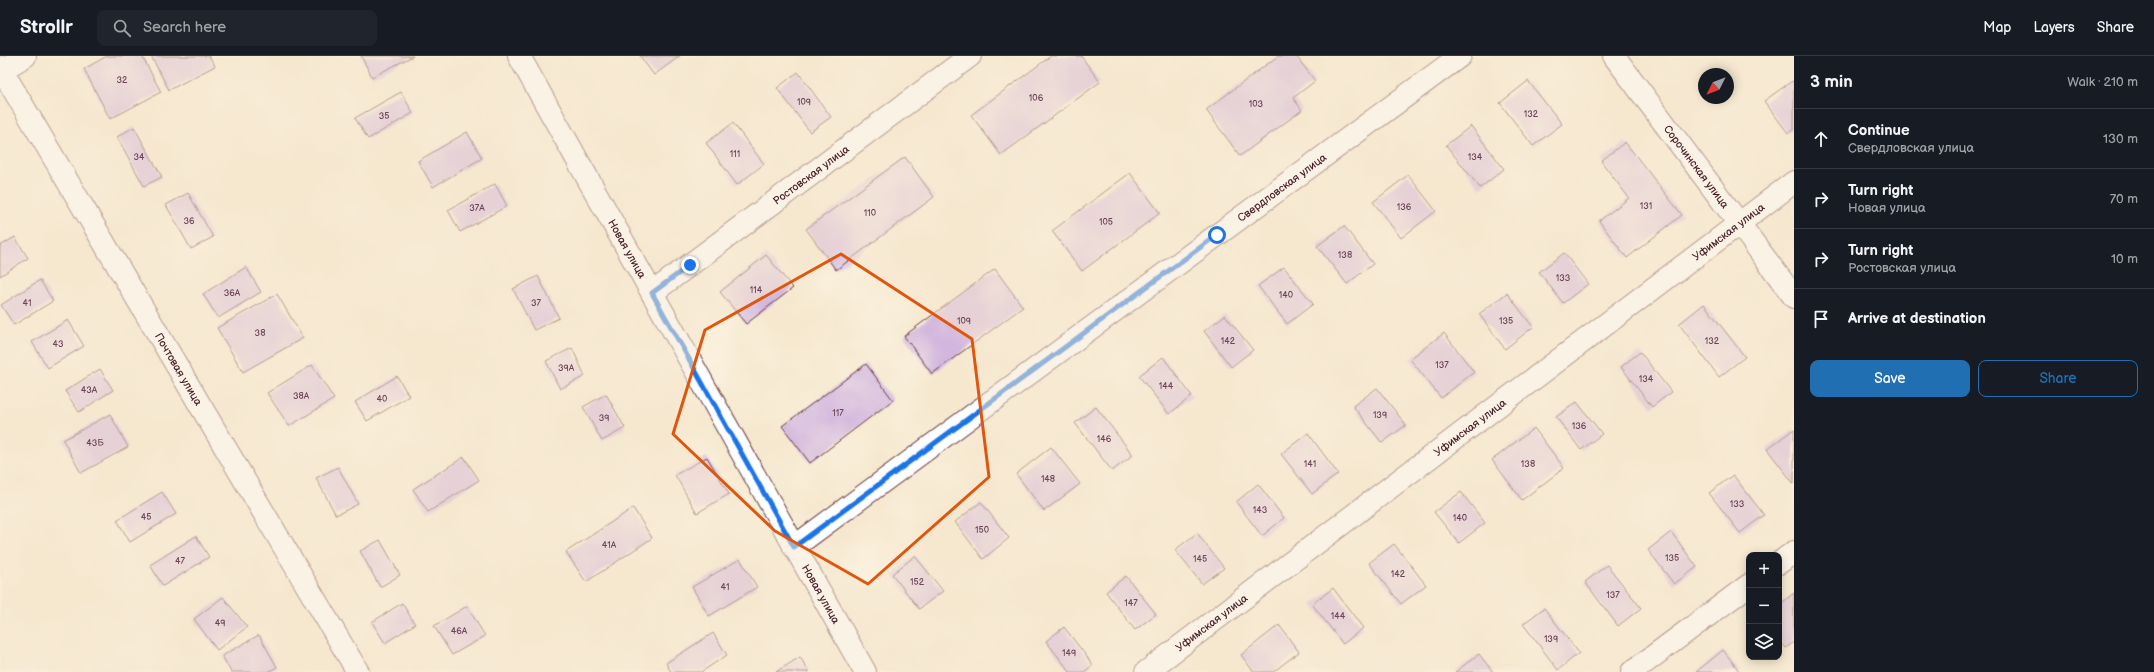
<!DOCTYPE html>
<html lang="en">
<head>
<meta charset="utf-8">
<style>
	:root { --surface:#171b24; --page:#20242c; --text:#f1f3f6; --muted:#9ea1a6; --line:#363941; --accent:#1f6fb2 }
	body { margin:0; font-family:"Balsamiq Sans",sans-serif; background:var(--page); color:var(--text) }
	.controls { position:absolute; right:12px; bottom:12px; display:grid; overflow:hidden; border-radius:8px; box-shadow:0 2px 10px #0003 }
	.controls button { width:36px; height:36px; display:grid; place-items:center; padding:0; border:0; border-bottom:1px solid var(--line); background:var(--surface); color:var(--text); font:20px sans-serif }
	.compass { position:absolute; left:1698px; top:12px; width:36px; height:36px; border-radius:50%; background:var(--surface); box-shadow:0 2px 10px #0003; rotate:228deg }
	.stop { position:absolute; width:12px; height:12px; margin:-9px; border:3px solid #1a73e8; border-radius:50%; background:#fff }
	.stop.end { background:#1a73e8; border-color:#fff; box-shadow:0 1px 4px #0008 }
	.list { margin:0; padding:0; list-style:none }
	h2 { display:flex; justify-content:space-between; align-items:center; height:52px; margin:0; padding:0 16px; font-size:17px }
	h2 small { font-size:13px; font-weight:400; color:var(--muted) }
	.list li { display:grid; grid-template-columns:26px 1fr auto; gap:12px; align-items:center; box-sizing:border-box; height:60px; padding:0 16px; border-top:1px solid var(--line) }
	.list b { display:block; font-size:15px; white-space:nowrap }
	.list p { margin:0; font-size:13px; white-space:nowrap; color:var(--muted) }
	.list em { font-size:13px; font-style:normal; color:var(--muted) }
	.actions { display:flex; gap:8px; padding:12px 16px }
	.actions a { flex:1; padding:9px 0; border:1px solid var(--accent); border-radius:8px; text-align:center; font-size:14px; color:var(--accent) }
	.actions .main { background:var(--accent); color:#fff }
	.icon { flex:none; width:22px; height:22px; fill:none; stroke:currentColor; stroke-width:2; stroke-linecap:round; stroke-linejoin:round }
	.map { position:relative; flex:none; width:1794px; height:616px; overflow:hidden }
	header { display:flex; align-items:center; gap:24px; box-sizing:border-box; height:56px; padding:0 20px; background:var(--surface); border-bottom:1px solid var(--line) }
	header strong { font-size:19px }
	nav { display:flex; gap:22px; margin-inline-start:auto; font-size:14px }
	.search { width:280px; height:36px; background:var(--page); display:flex; align-items:center; gap:10px; box-sizing:border-box; padding:0 14px; border-radius:8px; color:var(--muted); font-size:15px }
	main { display:flex }
	aside { flex:1; background:var(--surface) }
	.map>svg:first-child { display:block }
	.building { fill:#d2b6de }
	.lines { fill:none; stroke-linecap:round; stroke-linejoin:round }
	.street-casing { stroke:#643d44; stroke-width:24 }
	.street { stroke:#fff; stroke-width:22 }
	.route { stroke:#1a73e8; stroke-width:5 }
	.marked { fill:none; stroke:#e0560e; stroke-width:3; stroke-linejoin:round }
	.labels { text-anchor:middle; stroke-width:3; stroke-linejoin:round; paint-order:stroke }
	.number-label { font-size:9px; fill:#6c4558 }
	.street-label { font-size:11px; fill:#4a1f2b; stroke:#fcf5e5 }
</style>
</head>
<body>
<header>
<strong>Strollr</strong>
<div class="search"><svg class="icon" aria-label="search" viewBox="0 0 24 24"><circle cx="10" cy="10" r="6"/><path d="M15 15l6 6"/></svg>Search here</div>
<nav><a>Map</a><a>Layers</a><a>Share</a></nav>
</header>
<main>
<div class="map">
<svg width="1794" height="616" viewBox="0 0 1794 616">
	<rect width="100%" height="100%" fill="#fcf5e5"/>
	<filter id="ink" filterUnits="userSpaceOnUse"><feTurbulence type="fractalNoise" baseFrequency=".025" numOctaves="2"/><feDisplacementMap in="SourceGraphic" scale="8" xChannelSelector="R" yChannelSelector="G"/><feConvolveMatrix kernelMatrix="1 2 1 2 8 2 1 2 1" color-interpolation-filters="sRGB"/></filter>
	<filter id="wash" filterUnits="userSpaceOnUse"><feTurbulence type="fractalNoise" baseFrequency=".012" numOctaves="4" result="noise"/><feDisplacementMap in="SourceGraphic" scale="16" xChannelSelector="R" yChannelSelector="G"/><feGaussianBlur stdDeviation="0.9" result="paint"/><feColorMatrix in="noise" values="0 0 0 0 0 0 0 0 0 0 0 0 0 0 0 0 0 1.4 0 .05"/><feComposite in="paint" operator="in"/></filter>
	<g filter="url(#wash)">
		<rect width="100%" height="100%" fill="#f6e8cf"/>
		<g id="blocks">
			<g class="building">
				<polygon points="107,0 142,0 161,36 110,63 84,13"/>
				<polygon points="151,0 209,0 215,10 169,34"/>
				<polygon points="361,0 413,0 372,21"/>
				<polygon points="640,0 680,0 654,19"/>
				<polygon points="1051,0 1081,0 1100,26 1001,99 971,59"/>
				<polygon points="1278,0 1296,0 1315,25 1293,42 1302,54 1240,100 1206,54"/>
				<polygon points="798,16 831,61 810,76 777,32"/>
				<polygon points="1528,25 1562,68 1533,90 1500,47"/>
				<polygon points="1792,25 1794,28 1794,73 1788,77 1764,45"/>
				<polygon points="401,36 413,57 368,83 355,62"/>
				<polygon points="733,67 764,108 737,129 706,87"/>
				<polygon points="1471,70 1504,113 1480,132 1446,89"/>
				<polygon points="134,71 162,121 144,130 117,81"/>
				<polygon points="467,76 482,102 433,131 418,105"/>
				<polygon points="1625,86 1682,159 1627,202 1599,165 1629,142 1601,105"/>
				<polygon points="905,101 934,141 836,214 806,173"/>
				<polygon points="1130,117 1160,157 1082,215 1052,175"/>
				<polygon points="1408,119 1436,155 1401,182 1373,146"/>
				<polygon points="495,128 507,150 460,176 448,154"/>
				<polygon points="188,137 213,181 191,193 166,149"/>
				<polygon points="1344,170 1373,208 1347,228 1317,190"/>
				<polygon points="15,181 28,202 0,220 0,190"/>
				<polygon points="1564,197 1588,228 1563,247 1539,216"/>
				<polygon points="766,199 793,232 746,268 720,236"/>
				<polygon points="246,211 261,236 218,262 203,238"/>
				<polygon points="1284,211 1313,248 1287,268 1258,230"/>
				<polygon points="995,213 1023,251 932,318 904,280"/>
				<polygon points="538,220 559,262 534,274 513,233"/>
				<polygon points="40,224 53,245 14,269 1,249"/>
				<polygon points="1507,237 1533,271 1505,293 1479,258"/>
				<polygon points="277,238 303,282 243,316 217,272"/>
				<polygon points="1704,248 1745,301 1719,321 1679,268"/>
				<polygon points="1225,259 1253,294 1231,311 1204,275"/>
				<polygon points="68,264 84,290 48,312 32,286"/>
				<polygon points="1444,277 1474,316 1441,342 1410,303"/>
				<polygon points="572,292 585,320 560,333 546,305"/>
				<polygon points="1640,296 1671,336 1652,351 1621,311"/>
				<polygon points="1163,301 1192,340 1169,358 1139,320"/>
				<polygon points="866,308 893,344 810,407 782,370"/>
				<polygon points="312,309 334,343 289,370 267,337"/>
				<polygon points="100,313 113,334 79,356 65,335"/>
				<polygon points="397,320 409,340 367,365 355,346"/>
				<polygon points="1377,332 1406,369 1382,387 1353,350"/>
				<polygon points="606,338 625,372 602,385 583,351"/>
				<polygon points="1577,346 1602,378 1581,394 1556,361"/>
				<polygon points="1096,351 1133,399 1112,415 1075,367"/>
				<polygon points="110,358 128,391 81,417 63,384"/>
				<polygon points="1534,372 1564,412 1522,444 1492,404"/>
				<polygon points="1794,373 1794,428 1767,393"/>
				<polygon points="1308,377 1338,418 1312,438 1281,398"/>
				<polygon points="1051,391 1080,428 1044,455 1016,418"/>
				<polygon points="464,401 479,424 428,456 413,433"/>
				<polygon points="707,401 729,438 697,457 675,419"/>
				<polygon points="338,411 358,448 336,459 316,422"/>
				<polygon points="1733,419 1764,459 1740,477 1709,437"/>
				<polygon points="1258,428 1284,462 1262,480 1236,446"/>
				<polygon points="162,436 176,458 130,486 117,464"/>
				<polygon points="1461,436 1485,467 1459,487 1434,456"/>
				<polygon points="981,446 1009,482 983,503 955,466"/>
				<polygon points="633,452 652,482 586,526 566,496"/>
				<polygon points="1671,476 1697,511 1674,528 1648,494"/>
				<polygon points="1197,477 1224,512 1202,528 1175,494"/>
				<polygon points="196,480 209,501 163,530 150,509"/>
				<polygon points="380,484 400,519 380,531 360,495"/>
				<polygon points="1394,488 1426,529 1401,548 1369,507"/>
				<polygon points="915,500 943,535 919,553 892,518"/>
				<polygon points="740,503 757,531 709,560 692,531"/>
				<polygon points="1607,509 1641,552 1618,570 1585,526"/>
				<polygon points="1126,520 1156,558 1135,574 1106,536"/>
				<polygon points="1333,532 1363,572 1343,588 1312,548"/>
				<polygon points="1794,537 1794,586 1786,592 1779,584 1779,549"/>
				<polygon points="223,541 247,571 217,594 194,563"/>
				<polygon points="402,547 415,568 385,587 372,566"/>
				<polygon points="467,550 485,580 452,599 434,570"/>
				<polygon points="1544,552 1579,597 1558,614 1523,568"/>
				<polygon points="1279,569 1299,596 1273,616 1254,616 1241,599"/>
				<polygon points="1064,571 1093,609 1084,616 1070,616 1046,585"/>
				<polygon points="713,577 727,599 701,616 671,616 666,607"/>
				<polygon points="259,579 277,611 268,616 231,616 222,600"/>
				<polygon points="1723,594 1740,616 1696,616"/>
				<polygon points="1479,598 1493,616 1455,616"/>
				<polygon points="800,601 809,616 776,616"/>
			</g>
		</g>
	</g>
	<g filter="url(#ink)">
		<use href="#blocks" fill-opacity="0" stroke="#643d44" stroke-width="1"/>
		<g class="lines">
			<g class="street-casing">
				<g id="street">
					<path id="s1" d="M519,0L865,616"/>
					<path id="s2" d="M1614,0L1794,241"/>
					<path id="s3" d="M0,11L358,616"/>
					<polyline points="0,15 25,0"/>
					<path id="s4" d="M652,237L970,0"/>
					<path id="s5" d="M794,491L1460,0"/>
					<polyline points="1779,507 1794,496"/>
					<path id="s6" d="M1146,616L1794,126"/>
					<polyline points="1632,616 1749,529"/>
				</g>
			</g>
			<use href="#street" class="street"/>
		</g>
	</g>
	<g class="lines" filter="url(#ink)">
		<polyline class="route" points="690,209 652,237 794,491 1217,179"/>
	</g>
	<path d="M0 0H1794V616H0ZM841,198L972,283L989,421L868,528L775,475L673,378L705,274Z" fill="#f6e8cf" fill-opacity=".55" fill-rule="evenodd"/>
	<path class="marked" d="M841,198L972,283L989,421L868,528L775,475L673,378L705,274Z"/>
	<g class="labels">
		<g class="number-label">
			<text x="122" y="27">32</text>
			<text x="1036" y="45">106</text>
			<text x="804" y="49">109</text>
			<text x="1256" y="51">103</text>
			<text x="1531" y="61">132</text>
			<text x="384" y="63">35</text>
			<text x="735" y="101">111</text>
			<text x="139" y="104">34</text>
			<text x="1475" y="104">134</text>
			<text x="1646" y="153">131</text>
			<text x="1404" y="154">136</text>
			<text x="477" y="155">37А</text>
			<text x="870" y="160">110</text>
			<text x="189" y="168">36</text>
			<text x="1106" y="169">105</text>
			<text x="1345" y="202">138</text>
			<text x="1563" y="225">133</text>
			<text x="756" y="237">114</text>
			<text x="232" y="240">36А</text>
			<text x="1286" y="242">140</text>
			<text x="27" y="250">41</text>
			<text x="536" y="250">37</text>
			<text x="964" y="268">109</text>
			<text x="1506" y="268">135</text>
			<text x="260" y="280">38</text>
			<text x="1228" y="288">142</text>
			<text x="1712" y="288">132</text>
			<text x="58" y="291">43</text>
			<text x="1442" y="312">137</text>
			<text x="566" y="315">39А</text>
			<text x="1646" y="326">134</text>
			<text x="1166" y="333">144</text>
			<text x="89" y="337">43А</text>
			<text x="301" y="343">38А</text>
			<text x="382" y="346">40</text>
			<text x="838" y="360">117</text>
			<text x="1380" y="362">139</text>
			<text x="604" y="365">39</text>
			<text x="1579" y="373">136</text>
			<text x="1104" y="386">146</text>
			<text x="95" y="390">43Б</text>
			<text x="1310" y="411">141</text>
			<text x="1528" y="411">138</text>
			<text x="1048" y="426">148</text>
			<text x="1737" y="451">133</text>
			<text x="1260" y="457">143</text>
			<text x="146" y="464">45</text>
			<text x="1460" y="465">140</text>
			<text x="982" y="477">150</text>
			<text x="609" y="492">41А</text>
			<text x="1672" y="505">135</text>
			<text x="1200" y="506">145</text>
			<text x="180" y="508">47</text>
			<text x="1398" y="521">142</text>
			<text x="917" y="529">152</text>
			<text x="725" y="534">41</text>
			<text x="1613" y="542">137</text>
			<text x="1131" y="550">147</text>
			<text x="1338" y="563">144</text>
			<text x="220" y="570">49</text>
			<text x="459" y="578">46А</text>
			<text x="1551" y="586">139</text>
			<text x="1069" y="600">149</text>
		</g>
		<g class="street-label">
			<text dy="4" stroke="none"><textPath href="#s2" startOffset="138">Сорочинская улица</textPath></text>
			<text dy="4" stroke="none"><textPath href="#s4" startOffset="198">Ростовская улица</textPath></text>
			<text dy="4" stroke="none"><textPath href="#s5" startOffset="606">Свердловская улица</textPath></text>
			<text dy="4" stroke="none"><textPath href="#s6" startOffset="730">Уфимская улица</textPath></text>
			<text dy="4" stroke="none"><textPath href="#s1" startOffset="221">Новая улица</textPath></text>
			<text dy="4" stroke="none"><textPath href="#s3" startOffset="351">Почтовая улица</textPath></text>
			<text dy="4" stroke="none"><textPath href="#s6" startOffset="406">Уфимская улица</textPath></text>
			<text dy="4" stroke="none"><textPath href="#s1" startOffset="617">Новая улица</textPath></text>
			<text dy="4" stroke="none"><textPath href="#s6" startOffset="82">Уфимская улица</textPath></text>
		</g>
	</g>
</svg>
<div class="controls">
<button>+</button>
<button>−</button>
<button><svg class="icon" aria-label="layers" viewBox="0 0 24 24"><path d="M12 4l9 5-9 5-9-5zM3 14l9 5 9-5"/></svg></button>
</div>
<svg class="compass" viewBox="-18 -18 36 36"><path d="M0-13l5 13h-10z" fill="#e53935"/><path d="M0 13l5-13h-10z" fill="#9ea1a6"/></svg>
<div class="stop" style="left:1217px;top:179px"></div>
<div class="stop end" style="left:690px;top:209px"></div>
</div>
<aside>
<h2>3 min<small>Walk · 210 m</small></h2>
<ul class="list">
<li><svg class="icon" aria-label="ahead" viewBox="0 0 24 24"><path d="M12 20V5M6 11l6-6 6 6"/></svg><div><b>Continue</b><p>Свердловская улица</p></div><em>130 m</em></li>
<li><svg class="icon" aria-label="right" viewBox="0 0 24 24"><path d="M7 20v-9h11M14 6l5 5-5 5"/></svg><div><b>Turn right</b><p>Новая улица</p></div><em>70 m</em></li>
<li><svg class="icon" aria-label="right" viewBox="0 0 24 24"><path d="M7 20v-9h11M14 6l5 5-5 5"/></svg><div><b>Turn right</b><p>Ростовская улица</p></div><em>10 m</em></li>
<li><svg class="icon" aria-label="arrive" viewBox="0 0 24 24"><path d="M6 21V4h12l-3 4 3 4H6"/></svg><div><b>Arrive at destination</b></div></li>
</ul>
<div class="actions"><a class="main">Save</a><a>Share</a></div>
</aside>
</main>
</body>
</html>
